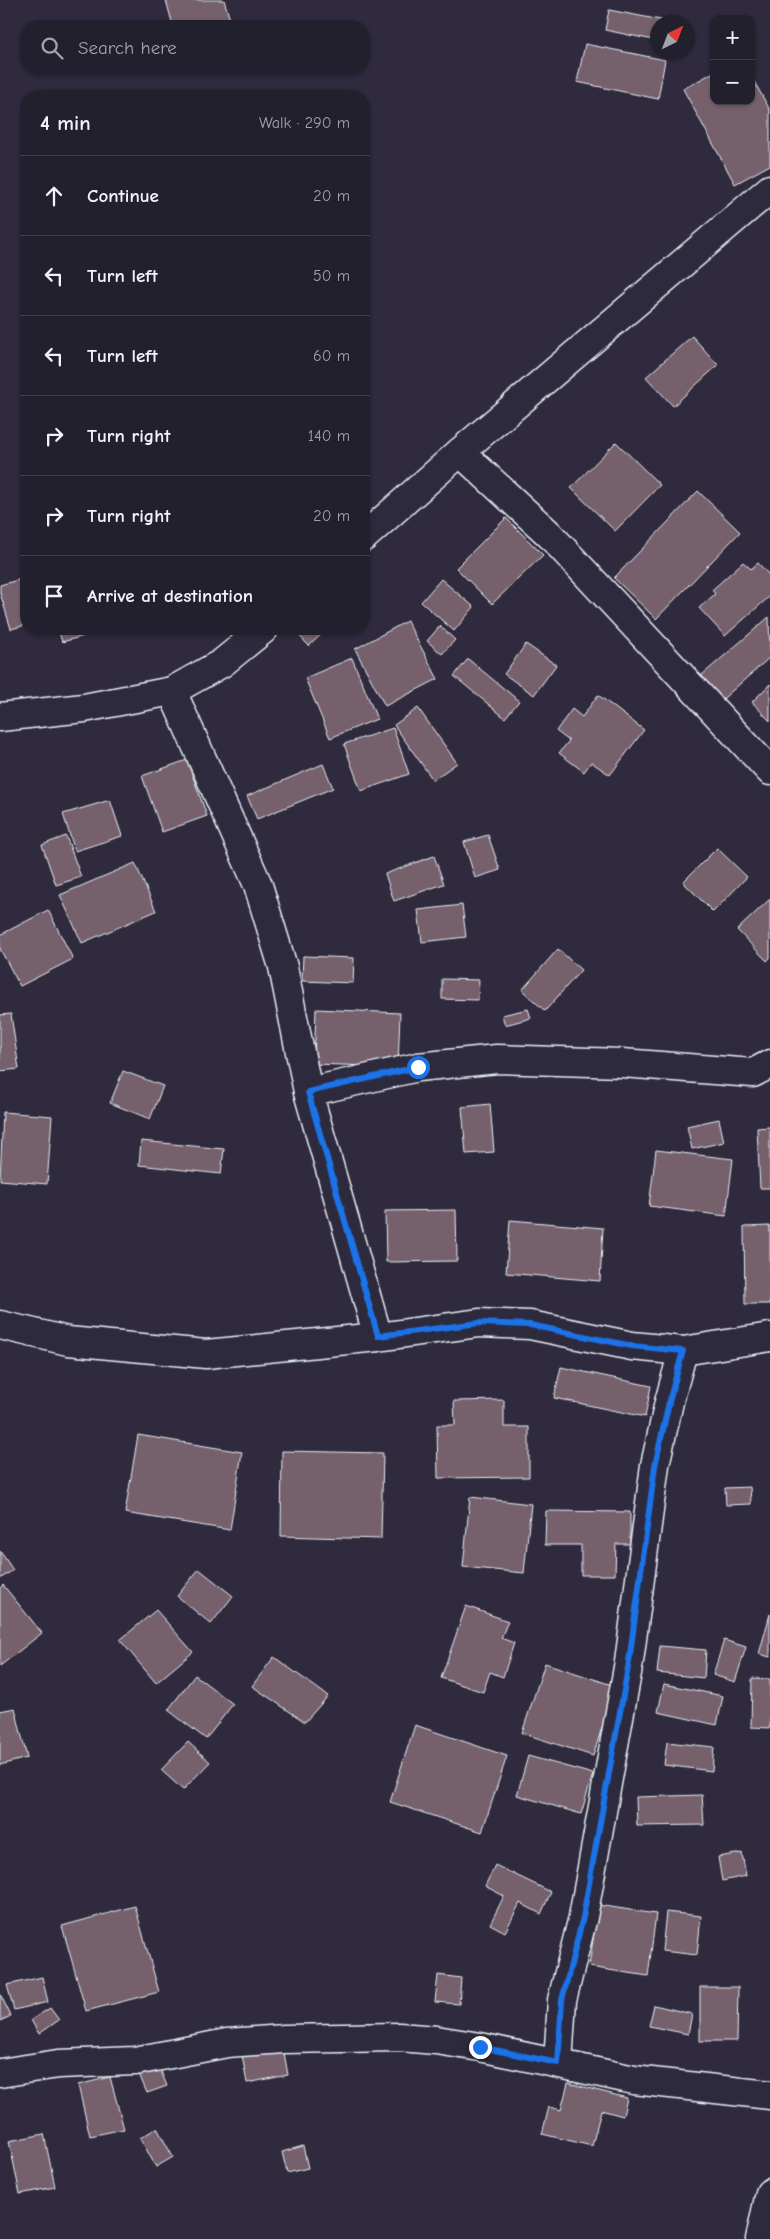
<!DOCTYPE html>
<html lang="en">
<head>
<meta charset="utf-8">
<style>
	:root { --surface:#23202e; --page:#2f2d3a; --text:#f1f3f6; --muted:#a3a3aa; --line:#403e4a }
	body { margin:0; font-family:"Comic Neue",sans-serif; background:var(--page); color:var(--text) }
	.controls { position:absolute; right:15px; top:15px; display:grid; overflow:hidden; border-radius:10px; box-shadow:0 1px 4px #0004 }
	.controls button { width:45px; height:45px; display:grid; place-items:center; padding:0; border:0; border-bottom:1px solid var(--line); background:var(--surface); color:var(--text); font:25px sans-serif }
	.compass { position:absolute; left:650px; top:15px; width:45px; height:45px; border-radius:50%; background:var(--surface); box-shadow:0 1px 4px #0004; rotate:42deg }
	.stop { position:absolute; width:15px; height:15px; margin:-11px; border:4px solid #1a73e8; border-radius:50%; background:#fff }
	.stop.end { background:#1a73e8; border-color:#fff; box-shadow:0 1px 5px #0008 }
	.list { margin:0; padding:0; list-style:none }
	h2 { display:flex; justify-content:space-between; align-items:center; height:65px; margin:0; padding:0 20px; font-size:21px }
	h2 small { font-size:16px; font-weight:400; color:var(--muted) }
	.list li { display:grid; grid-template-columns:32px 1fr auto; gap:15px; align-items:center; box-sizing:border-box; height:80px; padding:0 20px; border-top:1px solid var(--line) }
	.list b { display:block; font-size:19px; white-space:nowrap }
	.list em { font-size:16px; font-style:normal; color:var(--muted) }
	.icon { flex:none; width:28px; height:28px; fill:none; stroke:currentColor; stroke-width:2; stroke-linecap:round; stroke-linejoin:round }
	.map { position:relative; flex:none; width:770px; height:2239px; overflow:hidden }
	.search { position:absolute; background:var(--surface); box-shadow:0 1px 4px #0004; left:20px; top:20px; width:350px; height:55px; display:flex; align-items:center; gap:12px; box-sizing:border-box; padding:0 18px; border-radius:20px; color:var(--muted); font-size:19px }
	.panel { position:absolute; background:var(--surface); box-shadow:0 1px 4px #0004; left:20px; top:90px; width:350px; height:545px; border-radius:20px }
	.map>svg:first-child { display:block }
	.building { fill:#76616c; stroke:#e8f1f8 }
	.lines { fill:none; stroke-linecap:round; stroke-linejoin:round }
	.minor-casing { stroke:#e8f1f8; stroke-width:31 }
	.minor { stroke:#2f2a3d; stroke-width:28 }
	.route { stroke:#1a73e8; stroke-width:6 }
</style>
</head>
<body>
<div class="map">
<svg width="770" height="2239" viewBox="0 0 770 2239">
	<rect width="100%" height="100%" fill="#2f2a3d"/>
	<filter id="ink" filterUnits="userSpaceOnUse"><feTurbulence type="fractalNoise" baseFrequency=".02" numOctaves="2"/><feDisplacementMap in="SourceGraphic" scale="10" xChannelSelector="R" yChannelSelector="G"/><feConvolveMatrix kernelMatrix="1 2 1 2 8 2 1 2 1" color-interpolation-filters="sRGB"/></filter>
	<g filter="url(#ink)">
		<g class="building">
			<polygon points="166,0 224,0 232,26 173,26"/>
			<polygon points="609,10 671,22 658,22 658,41 605,30"/>
			<polygon points="585,44 665,60 658,99 577,82"/>
			<polygon points="714,72 714,101 751,101 751,76 770,110 770,165 735,184 683,89"/>
			<polygon points="692,336 718,365 673,406 646,377"/>
			<polygon points="616,442 660,485 615,531 571,488"/>
			<polygon points="698,491 740,532 656,619 614,578"/>
			<polygon points="506,518 543,555 492,604 456,568"/>
			<polygon points="26,556 26,625 11,629 0,593 0,585 25,578 20,558"/>
			<polygon points="743,562 751,569 758,563 770,576 770,596 725,636 699,608 715,594 712,590"/>
			<polygon points="441,579 474,607 454,631 421,602"/>
			<polygon points="769,617 770,657 715,706 694,682"/>
			<polygon points="407,621 438,679 385,706 355,649"/>
			<polygon points="440,626 455,640 442,654 427,641"/>
			<polygon points="58,629 82,629 84,636 62,642"/>
			<polygon points="293,629 327,629 309,646"/>
			<polygon points="526,644 556,665 534,695 504,674"/>
			<polygon points="352,658 377,719 330,738 305,678"/>
			<polygon points="468,659 519,701 505,718 454,676"/>
			<polygon points="770,684 770,721 752,702"/>
			<polygon points="598,695 644,730 610,775 591,762 584,772 559,753 569,741 556,731 572,709 582,717"/>
			<polygon points="418,708 457,763 433,780 394,725"/>
			<polygon points="393,728 409,774 361,791 344,744"/>
			<polygon points="187,760 207,816 162,832 142,776"/>
			<polygon points="323,764 333,788 257,819 247,796"/>
			<polygon points="110,800 122,836 75,851 63,814"/>
			<polygon points="488,835 500,870 475,878 464,842"/>
			<polygon points="66,836 81,877 56,885 42,845"/>
			<polygon points="717,848 747,877 713,912 683,882"/>
			<polygon points="434,856 444,884 394,901 385,874"/>
			<polygon points="135,863 156,911 82,943 60,895"/>
			<polygon points="770,899 770,958 767,961 737,930"/>
			<polygon points="462,905 466,937 422,942 418,910"/>
			<polygon points="48,910 73,959 20,986 0,949 0,935"/>
			<polygon points="558,949 581,970 545,1011 522,990"/>
			<polygon points="303,956 354,958 353,983 302,981"/>
			<polygon points="442,979 479,980 478,1000 442,999"/>
			<polygon points="316,1009 400,1013 398,1067 314,1064"/>
			<polygon points="528,1009 531,1018 505,1025 502,1015"/>
			<polygon points="11,1014 19,1069 0,1071 0,1015"/>
			<polygon points="123,1071 163,1086 150,1119 110,1103"/>
			<polygon points="490,1104 494,1152 466,1154 462,1107"/>
			<polygon points="3,1112 52,1116 47,1184 0,1180"/>
			<polygon points="719,1119 724,1142 692,1149 687,1126"/>
			<polygon points="770,1127 770,1188 760,1188 757,1128"/>
			<polygon points="141,1141 224,1149 221,1174 139,1165"/>
			<polygon points="656,1150 733,1159 726,1216 649,1206"/>
			<polygon points="456,1210 457,1261 386,1262 385,1211"/>
			<polygon points="510,1220 603,1228 600,1281 506,1273"/>
			<polygon points="770,1226 770,1304 745,1304 744,1227"/>
			<polygon points="561,1367 651,1386 645,1417 554,1398"/>
			<polygon points="504,1400 504,1427 529,1427 529,1477 438,1478 437,1425 455,1425 454,1401"/>
			<polygon points="138,1435 242,1452 230,1530 125,1513"/>
			<polygon points="282,1451 383,1453 381,1539 281,1536"/>
			<polygon points="750,1487 751,1504 726,1505 725,1488"/>
			<polygon points="470,1497 531,1504 524,1573 463,1567"/>
			<polygon points="546,1511 630,1512 630,1544 616,1544 615,1575 581,1575 581,1545 545,1545"/>
			<polygon points="0,1551 13,1570 0,1579"/>
			<polygon points="199,1569 233,1596 211,1624 177,1596"/>
			<polygon points="3,1585 42,1633 0,1666 0,1588"/>
			<polygon points="466,1606 508,1621 501,1638 514,1643 503,1677 490,1672 483,1692 441,1678"/>
			<polygon points="156,1610 193,1652 156,1683 120,1640"/>
			<polygon points="770,1614 770,1657 759,1654"/>
			<polygon points="724,1640 746,1647 735,1682 713,1675"/>
			<polygon points="660,1646 706,1650 704,1678 657,1673"/>
			<polygon points="274,1657 328,1696 305,1722 252,1686"/>
			<polygon points="545,1663 615,1686 593,1756 522,1733"/>
			<polygon points="195,1675 233,1704 206,1739 168,1710"/>
			<polygon points="752,1678 770,1679 770,1728 751,1727"/>
			<polygon points="664,1684 723,1696 717,1725 658,1712"/>
			<polygon points="15,1708 27,1758 0,1765 0,1711"/>
			<polygon points="415,1725 507,1756 482,1832 390,1802"/>
			<polygon points="188,1742 210,1762 183,1790 161,1770"/>
			<polygon points="667,1742 714,1747 712,1771 664,1765"/>
			<polygon points="528,1756 593,1774 581,1814 517,1795"/>
			<polygon points="702,1795 704,1825 637,1826 636,1797"/>
			<polygon points="742,1853 746,1876 722,1881 718,1857"/>
			<polygon points="495,1865 551,1892 541,1914 520,1903 505,1932 490,1924 504,1896 485,1886"/>
			<polygon points="598,1905 656,1914 648,1976 589,1967"/>
			<polygon points="135,1906 159,1992 86,2011 62,1926"/>
			<polygon points="666,1912 701,1916 697,1955 662,1951"/>
			<polygon points="438,1975 461,1978 459,2004 435,2002"/>
			<polygon points="42,1977 48,2002 14,2010 7,1985"/>
			<polygon points="700,1987 738,1987 737,2041 700,2041"/>
			<polygon points="0,1994 11,2016 0,2021"/>
			<polygon points="654,2005 692,2014 688,2034 649,2026"/>
			<polygon points="50,2008 59,2020 39,2034 31,2020"/>
			<polygon points="283,2047 288,2075 247,2083 242,2055"/>
			<polygon points="156,2059 167,2086 147,2093 136,2067"/>
			<polygon points="110,2077 124,2129 90,2136 78,2085"/>
			<polygon points="568,2083 627,2098 623,2116 601,2110 592,2146 542,2134 549,2107 561,2110"/>
			<polygon points="157,2128 173,2157 156,2167 140,2138"/>
			<polygon points="44,2134 55,2187 20,2194 9,2141"/>
			<polygon points="303,2146 308,2168 287,2173 282,2152"/>
		</g>
		<g class="lines">
			<g class="minor-casing">
				<g id="minor">
					<polyline points="460,452 549,534 770,771"/>
					<polyline points="364,537 460,452 770,189"/>
					<polyline points="172,691 258,885 283,967 308,1092 378,1337"/>
					<polyline points="0,717 84,708 172,691 222,663 264,629"/>
					<polyline points="308,1092 418,1067 497,1059 622,1063 753,1073 770,1064"/>
					<polyline points="0,1325 68,1341 206,1354 378,1337 479,1323 530,1325 632,1346 683,1351 770,1337"/>
					<polyline points="558,2063 562,2000 583,1917 629,1662 655,1465 669,1402 683,1351"/>
					<polyline points="0,2073 58,2064 135,2061 227,2043 284,2039 399,2037 436,2040 480,2047 634,2080 770,2095"/>
					<polyline points="760,2239 770,2193"/>
				</g>
			</g>
			<use href="#minor" class="minor"/>
		</g>
	</g>
	<g class="lines" filter="url(#ink)">
		<polyline class="route" points="418,1067 308,1092 378,1336 479,1323 530,1325 632,1346 683,1351 669,1402 655,1466 629,1662 583,1917 562,2000 558,2063 480,2047"/>
	</g>
</svg>
<div class="controls">
<button>+</button>
<button>−</button>
</div>
<svg class="compass" viewBox="-18 -18 36 36"><path d="M0-13l5 13h-10z" fill="#e53935"/><path d="M0 13l5-13h-10z" fill="#a3a3aa"/></svg>
<div class="stop" style="left:418px;top:1067px"></div>
<div class="stop end" style="left:480px;top:2047px"></div>
<div class="search"><svg class="icon" aria-label="search" viewBox="0 0 24 24"><circle cx="10" cy="10" r="6"/><path d="M15 15l6 6"/></svg>Search here</div>
<section class="panel">
<h2>4 min<small>Walk · 290 m</small></h2>
<ul class="list">
<li><svg class="icon" aria-label="ahead" viewBox="0 0 24 24"><path d="M12 20V5M6 11l6-6 6 6"/></svg><div><b>Continue</b></div><em>20 m</em></li>
<li><svg class="icon" aria-label="left" viewBox="0 0 24 24"><path d="M17 20v-9H6M10 6l-5 5 5 5"/></svg><div><b>Turn left</b></div><em>50 m</em></li>
<li><svg class="icon" aria-label="left" viewBox="0 0 24 24"><path d="M17 20v-9H6M10 6l-5 5 5 5"/></svg><div><b>Turn left</b></div><em>60 m</em></li>
<li><svg class="icon" aria-label="right" viewBox="0 0 24 24"><path d="M7 20v-9h11M14 6l5 5-5 5"/></svg><div><b>Turn right</b></div><em>140 m</em></li>
<li><svg class="icon" aria-label="right" viewBox="0 0 24 24"><path d="M7 20v-9h11M14 6l5 5-5 5"/></svg><div><b>Turn right</b></div><em>20 m</em></li>
<li><svg class="icon" aria-label="arrive" viewBox="0 0 24 24"><path d="M6 21V4h12l-3 4 3 4H6"/></svg><div><b>Arrive at destination</b></div></li>
</ul>
</section>
</div>
</body>
</html>
